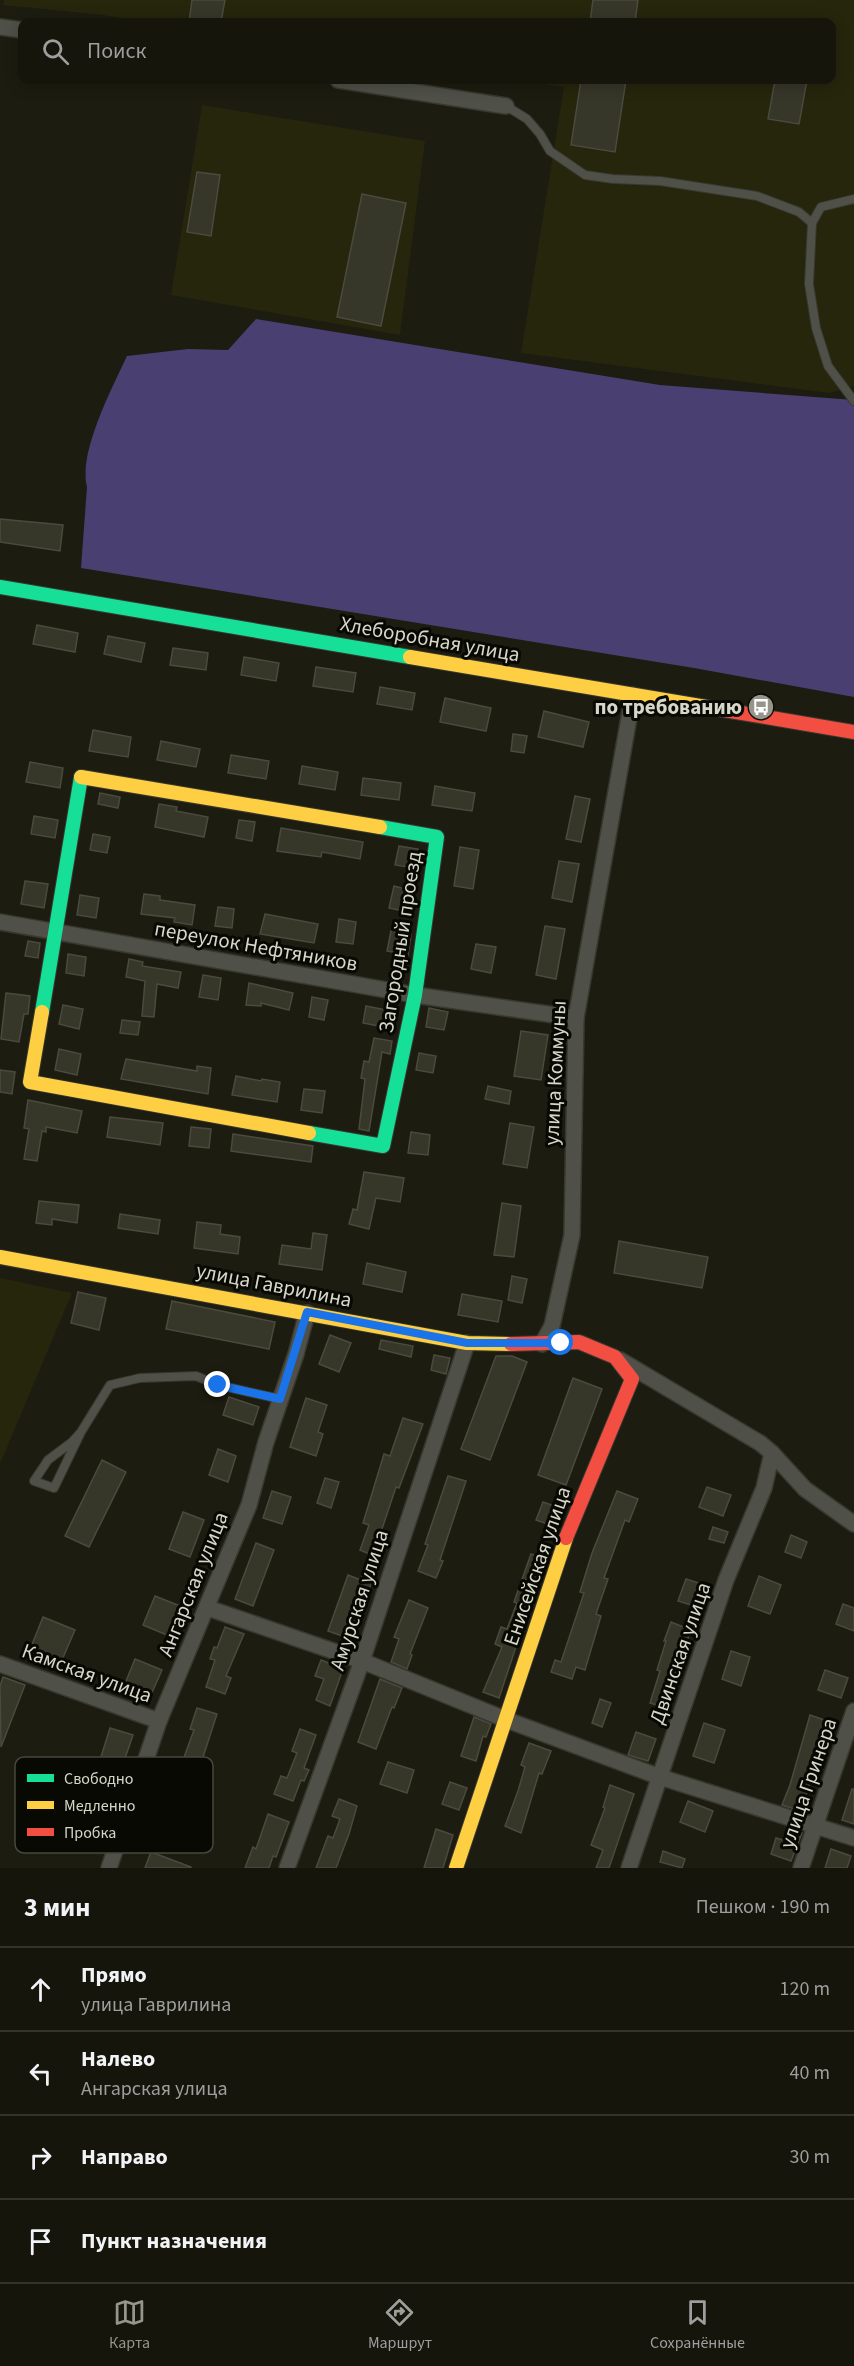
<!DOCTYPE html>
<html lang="ru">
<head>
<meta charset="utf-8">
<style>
	:root { --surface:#15150c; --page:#1e1e15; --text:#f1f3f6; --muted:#9d9f9d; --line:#34342d; --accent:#959689 }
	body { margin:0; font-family:"Source Sans 3",sans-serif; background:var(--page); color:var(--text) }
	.stop { position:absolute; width:18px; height:18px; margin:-14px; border:4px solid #1a73e8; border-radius:50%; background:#fff }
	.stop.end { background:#1a73e8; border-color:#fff; box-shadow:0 2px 6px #0008 }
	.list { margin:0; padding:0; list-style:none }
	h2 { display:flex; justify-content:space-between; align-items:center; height:78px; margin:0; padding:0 24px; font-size:26px }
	h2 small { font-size:20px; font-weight:400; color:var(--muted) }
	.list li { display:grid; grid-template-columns:39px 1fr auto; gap:18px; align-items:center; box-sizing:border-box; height:84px; padding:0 24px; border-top:2px solid var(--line) }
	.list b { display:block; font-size:22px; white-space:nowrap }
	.list p { margin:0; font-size:20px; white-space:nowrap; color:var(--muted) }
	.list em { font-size:20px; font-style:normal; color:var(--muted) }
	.icon { flex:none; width:33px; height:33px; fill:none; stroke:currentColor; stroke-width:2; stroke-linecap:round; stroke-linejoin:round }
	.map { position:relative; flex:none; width:854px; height:1868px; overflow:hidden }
	.search { position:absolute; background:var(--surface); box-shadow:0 3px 15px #0003; left:18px; right:18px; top:18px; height:66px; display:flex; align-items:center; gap:15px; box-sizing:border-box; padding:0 21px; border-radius:12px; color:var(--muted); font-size:22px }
	.sheet { height:414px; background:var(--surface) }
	nav { display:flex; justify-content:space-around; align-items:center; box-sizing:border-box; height:84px; border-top:2px solid var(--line); background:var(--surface); font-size:16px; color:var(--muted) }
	nav a { display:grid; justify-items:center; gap:3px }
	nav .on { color:var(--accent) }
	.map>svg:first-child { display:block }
	.built { fill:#26260d }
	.forest { fill:#493f70 }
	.building { fill:#363629; stroke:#4a4a3f; stroke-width:1.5 }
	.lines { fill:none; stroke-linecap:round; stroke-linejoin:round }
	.lane-casing { stroke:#383830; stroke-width:10 }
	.street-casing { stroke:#383830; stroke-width:18 }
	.fast-casing { stroke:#383830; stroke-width:16 }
	.slow-casing { stroke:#383830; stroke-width:16 }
	.jam-casing { stroke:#383830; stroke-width:16 }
	.lane { stroke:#4f5047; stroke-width:8 }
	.street { stroke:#4f5047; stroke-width:15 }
	.fast { stroke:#16e098; stroke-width:14 }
	.slow { stroke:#ffcf43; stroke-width:14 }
	.jam { stroke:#f24e42; stroke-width:14 }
	.route { stroke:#1a73e8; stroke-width:8 }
	.labels { text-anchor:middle; stroke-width:6; stroke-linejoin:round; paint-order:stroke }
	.street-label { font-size:21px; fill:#d6d7ca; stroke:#090903 }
	.poi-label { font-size:21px; font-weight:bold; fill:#d6d7ca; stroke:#090903; text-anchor:end }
	.key { fill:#090903; stroke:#46473f; stroke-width:1.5 }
	.key-label { font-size:16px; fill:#d6d7ca }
</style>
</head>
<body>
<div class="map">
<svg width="854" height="1868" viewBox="0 0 854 1868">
	<rect width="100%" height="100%" fill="#1c1c10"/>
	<g class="built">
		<polygon points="4,0 854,0 854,386 829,393 521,353 564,87 516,80 832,80 832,22 152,22 103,15 3,5"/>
		<polygon points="202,105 425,141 400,335 171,295"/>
		<polygon points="0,1278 72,1293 0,1464"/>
	</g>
	<path class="forest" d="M256,319L660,385L854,400V697L694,668L81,568L87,487C78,453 112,388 127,356L188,349L228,350Z"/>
	<g class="building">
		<polygon points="192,0 225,0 221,22 189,22"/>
		<polygon points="593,0 638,0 635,22 590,22"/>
		<polygon points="581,80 626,80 615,152 571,145"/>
		<polygon points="775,80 807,80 799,124 768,119"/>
		<polygon points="197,172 220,175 211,236 187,232"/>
		<polygon points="362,194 406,203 381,326 337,317"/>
		<polygon points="0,519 63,525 60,551 0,542"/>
		<polygon points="37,625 78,633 75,652 33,644"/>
		<polygon points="108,636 145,643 141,662 104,654"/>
		<polygon points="173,648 208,653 206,670 170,665"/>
		<polygon points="244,657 279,663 276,681 241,675"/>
		<polygon points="316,667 356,673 353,692 313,686"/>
		<polygon points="380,687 415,693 412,710 377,704"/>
		<polygon points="445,698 491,708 486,731 440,722"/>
		<polygon points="544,711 589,722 583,747 538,737"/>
		<polygon points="93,730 131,737 128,757 89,751"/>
		<polygon points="513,734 527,736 524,753 511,751"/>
		<polygon points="161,741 200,749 196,767 157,760"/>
		<polygon points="231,755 269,761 266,779 228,773"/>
		<polygon points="30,762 63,768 60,788 26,782"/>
		<polygon points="302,766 338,772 335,790 299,784"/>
		<polygon points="363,778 401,783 399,800 361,795"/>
		<polygon points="435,786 475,793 472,811 432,805"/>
		<polygon points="100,793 120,797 118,808 98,804"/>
		<polygon points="575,796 590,799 581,842 566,839"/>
		<polygon points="159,804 177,807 176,811 208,817 204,837 155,827"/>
		<polygon points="34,816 58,820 55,838 31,834"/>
		<polygon points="239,820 255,822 252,841 236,838"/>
		<polygon points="281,828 363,842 360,859 322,852 321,857 277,851"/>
		<polygon points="93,834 110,837 107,853 90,850"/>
		<polygon points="399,846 418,849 414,868 395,865"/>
		<polygon points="460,847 479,850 473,889 454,886"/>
		<polygon points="559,861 579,864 572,902 552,898"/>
		<polygon points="25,881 48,884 44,908 21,904"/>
		<polygon points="394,886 413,891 408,912 389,908"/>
		<polygon points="144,894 160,896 160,900 195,905 192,925 174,922 175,918 141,914"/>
		<polygon points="80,895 99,898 96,918 77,915"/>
		<polygon points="218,907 234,909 232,928 215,926"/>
		<polygon points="265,914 318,924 314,943 260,934"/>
		<polygon points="339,919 356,922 353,944 336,942"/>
		<polygon points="545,926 565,929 556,979 536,975"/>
		<polygon points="391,931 411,935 408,955 387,951"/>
		<polygon points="28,941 40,943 38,958 25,956"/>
		<polygon points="476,944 496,947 491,973 471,969"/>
		<polygon points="68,954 86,957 84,976 66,973"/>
		<polygon points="129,959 143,962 142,966 181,972 178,988 157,984 154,1017 142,1016 145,981 126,977"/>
		<polygon points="203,975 221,978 218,1000 199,997"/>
		<polygon points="249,983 293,993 289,1010 261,1003 261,1006 246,1005"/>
		<polygon points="6,993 30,996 28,1014 24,1014 19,1042 1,1039"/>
		<polygon points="312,997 328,1000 324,1020 309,1017"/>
		<polygon points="63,1005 83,1009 79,1029 59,1024"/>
		<polygon points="366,1006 387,1010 384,1027 363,1023"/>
		<polygon points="429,1008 448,1012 444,1030 426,1027"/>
		<polygon points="122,1020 140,1022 138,1035 120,1033"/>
		<polygon points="521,1031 548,1035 541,1080 514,1076"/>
		<polygon points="374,1038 392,1041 390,1054 382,1052 369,1131 359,1129 365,1079 361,1078 364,1061 369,1062"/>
		<polygon points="59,1049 81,1054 77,1075 55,1070"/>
		<polygon points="419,1053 436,1056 433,1073 416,1070"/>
		<polygon points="126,1059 197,1071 197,1066 211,1068 208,1094 121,1079"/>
		<polygon points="0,1070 15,1072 12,1094 0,1092"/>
		<polygon points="236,1076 261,1081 262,1079 280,1082 277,1102 232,1095"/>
		<polygon points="488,1086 511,1091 509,1104 485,1099"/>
		<polygon points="304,1089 325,1091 322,1113 301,1110"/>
		<polygon points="28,1100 82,1111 77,1133 46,1127 46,1132 42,1131 37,1161 24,1159 29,1129 24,1128"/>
		<polygon points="110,1117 163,1123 160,1145 107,1137"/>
		<polygon points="510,1123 534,1127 527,1168 503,1164"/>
		<polygon points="191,1127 211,1129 209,1148 189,1146"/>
		<polygon points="411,1132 430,1135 428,1155 408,1153"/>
		<polygon points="233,1134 313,1146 311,1162 231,1151"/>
		<polygon points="364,1172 404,1178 400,1202 376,1198 369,1229 349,1224 353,1209 357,1210"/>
		<polygon points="39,1201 79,1205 77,1223 52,1219 52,1225 36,1223"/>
		<polygon points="502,1203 521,1206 514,1257 494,1255"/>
		<polygon points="120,1214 160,1220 158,1234 118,1228"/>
		<polygon points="197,1222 221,1225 220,1234 240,1237 238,1254 194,1248"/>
		<polygon points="313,1233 327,1235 322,1270 279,1264 282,1245 311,1249"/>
		<polygon points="619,1241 708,1257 702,1288 614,1273"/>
		<polygon points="367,1263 406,1272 402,1292 363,1284"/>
		<polygon points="512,1276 527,1279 522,1303 508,1300"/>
		<polygon points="78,1292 106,1298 99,1330 71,1323"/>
		<polygon points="462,1294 502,1301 498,1322 458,1315"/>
		<polygon points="172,1301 275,1322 269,1349 166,1329"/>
		<polygon points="330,1335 351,1343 339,1372 319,1364"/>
		<polygon points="381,1340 413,1346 411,1357 379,1349"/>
		<polygon points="434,1355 450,1358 446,1374 431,1370"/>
		<polygon points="496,1356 512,1356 527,1362 490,1460 461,1449"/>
		<polygon points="573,1378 602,1389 566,1485 538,1475"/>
		<polygon points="229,1397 259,1407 253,1425 223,1415"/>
		<polygon points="306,1398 327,1405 318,1432 323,1434 316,1456 290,1447"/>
		<polygon points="403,1418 423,1424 399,1488 396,1487 379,1538 385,1540 379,1558 360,1550 369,1525 363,1523 384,1454 390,1456"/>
		<polygon points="218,1449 236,1456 228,1482 209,1475"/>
		<polygon points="102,1460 126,1472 89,1547 65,1536"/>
		<polygon points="448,1476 466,1481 440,1560 443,1561 436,1578 418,1571 428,1545 425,1544"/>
		<polygon points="325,1478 339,1482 331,1508 317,1503"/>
		<polygon points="707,1487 731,1495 723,1516 699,1507"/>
		<polygon points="272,1491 291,1497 282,1524 263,1518"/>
		<polygon points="617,1491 638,1499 629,1522 625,1520 604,1578 608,1579 596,1614 601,1616 585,1670 576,1667 572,1679 551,1672 555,1660 561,1662 584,1593 580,1592 592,1553"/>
		<polygon points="543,1502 563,1509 556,1527 536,1520"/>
		<polygon points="183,1512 204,1520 190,1557 169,1549"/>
		<polygon points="713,1527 728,1532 724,1543 709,1539"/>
		<polygon points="791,1535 807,1542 801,1558 785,1552"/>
		<polygon points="256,1543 274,1550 253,1606 235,1599"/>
		<polygon points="531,1554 545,1559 499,1698 483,1692 502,1647 495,1644 501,1627 507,1629 517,1603 514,1602"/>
		<polygon points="368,1559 379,1563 351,1639 328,1631 348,1575 361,1580"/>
		<polygon points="759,1576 781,1585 770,1614 748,1606"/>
		<polygon points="686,1579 708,1586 701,1608 678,1601"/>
		<polygon points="155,1596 180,1606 167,1635 143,1625"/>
		<polygon points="409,1600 428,1608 410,1654 412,1655 407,1669 391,1662 399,1639 394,1637"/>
		<polygon points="843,1604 854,1608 854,1631 836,1624"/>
		<polygon points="43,1617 75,1630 62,1660 31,1647"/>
		<polygon points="671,1622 691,1630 672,1684 677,1685 669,1709 650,1703 660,1671 657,1670 666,1641 664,1641"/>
		<polygon points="225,1627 244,1634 226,1676 231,1678 225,1694 206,1687 215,1660 210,1659 214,1647 217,1648"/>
		<polygon points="731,1651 750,1657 741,1686 722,1679"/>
		<polygon points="135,1659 162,1670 150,1697 124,1686"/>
		<polygon points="321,1660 343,1669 330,1706 316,1700 324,1679 315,1676"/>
		<polygon points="825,1670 848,1678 841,1698 818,1690"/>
		<polygon points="3,1677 25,1685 1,1747 0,1686"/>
		<polygon points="380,1679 402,1688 394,1708 392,1707 376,1749 358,1742"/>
		<polygon points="600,1699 611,1703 602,1727 592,1723"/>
		<polygon points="197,1708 217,1714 194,1785 198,1787 185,1822 191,1825 185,1840 161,1830 173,1800 170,1799 177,1779 171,1777 177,1758 183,1760 194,1730 190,1729"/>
		<polygon points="810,1715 833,1723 816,1775 813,1774 801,1811 782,1805 790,1785"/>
		<polygon points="474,1717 491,1724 486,1737 483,1736 476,1761 461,1756"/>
		<polygon points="704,1723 725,1730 714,1763 693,1756"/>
		<polygon points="110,1728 133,1735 122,1767 100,1760"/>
		<polygon points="300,1729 316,1735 304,1768 309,1770 304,1781 301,1780 293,1801 274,1794 281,1776 287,1778 297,1753 292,1751"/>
		<polygon points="636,1732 656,1739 648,1761 628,1755"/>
		<polygon points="529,1743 551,1751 542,1774 539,1773 521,1833 505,1826 518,1791 525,1767 521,1765"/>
		<polygon points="388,1762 414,1770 407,1793 380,1784"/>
		<polygon points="450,1782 467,1788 459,1810 442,1804"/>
		<polygon points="610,1785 634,1794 609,1868 596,1868 603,1850 591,1845 605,1808 603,1807"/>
		<polygon points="852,1789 854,1789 854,1824 842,1820"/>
		<polygon points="339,1799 357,1806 349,1834 336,1868 316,1868 328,1836 333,1838 340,1819 332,1816"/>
		<polygon points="688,1801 713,1811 705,1832 680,1822"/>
		<polygon points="268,1814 289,1822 276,1857 273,1856 269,1868 245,1868 253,1847 256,1849"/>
		<polygon points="787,1828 802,1833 791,1861 771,1854 776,1838 783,1840"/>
		<polygon points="436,1829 453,1835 443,1868 424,1868"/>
		<polygon points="831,1849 851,1856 847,1868 825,1868"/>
		<polygon points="663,1851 685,1859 682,1868 660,1862"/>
		<polygon points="151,1852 191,1867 191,1868 145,1868"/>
	</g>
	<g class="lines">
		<g class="lane-casing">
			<g id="lane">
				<polyline points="506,106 527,119 540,134 550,151 585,175 613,179 660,181 757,196 799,212 812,223"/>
				<polyline points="854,199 821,207 812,223 809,284 816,328 828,366 854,401"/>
				<polyline points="81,1432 54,1488 34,1481 48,1460 72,1442 81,1432 110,1385 140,1378 196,1376 218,1385 280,1399"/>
			</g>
		</g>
		<g class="street-casing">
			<g id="street">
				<polyline points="0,27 22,30"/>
				<polyline points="338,80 506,106"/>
				<polyline points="0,922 415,995 576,1018"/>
				<polyline points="542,1344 552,1326 572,1235 576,1018 633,695"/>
				<polyline points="620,1360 760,1443 772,1453 805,1489 854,1524"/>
				<polyline points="208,1608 362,1661 507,1720 660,1777 854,1838"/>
				<polyline points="0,1664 159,1721"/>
				<polyline points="109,1868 159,1721 249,1505 266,1442 296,1354 307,1313"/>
				<polyline points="287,1868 362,1661 467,1343"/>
				<polyline points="629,1868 726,1580 764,1488 772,1453"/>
				<polyline points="801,1868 854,1711"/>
			</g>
		</g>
		<g class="fast-casing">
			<g id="fast">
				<polyline points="0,587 410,657"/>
				<polyline points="42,1012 81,777"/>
				<polyline points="309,1133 383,1146 415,995 437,837 380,827"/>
			</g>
		</g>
		<g class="slow-casing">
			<g id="slow">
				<polyline points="410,657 724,710"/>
				<polyline points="81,777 380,827"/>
				<polyline points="42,1012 30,1082 309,1133"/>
				<polyline points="0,1257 467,1343 511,1344"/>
				<polyline points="456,1868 566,1538"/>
			</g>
		</g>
		<g class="jam-casing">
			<g id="jam">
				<polyline points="724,710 854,732"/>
				<polyline points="511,1344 579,1342 615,1357 632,1379 566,1538"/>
			</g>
		</g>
		<use href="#lane" class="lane"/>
		<use href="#street" class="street"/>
		<use href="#fast" class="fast"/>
		<use href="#slow" class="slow"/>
		<use href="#jam" class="jam"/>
	</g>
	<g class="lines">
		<polyline class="route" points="218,1385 280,1399 307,1312 467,1343 561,1343"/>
	</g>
	<defs>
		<g id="bus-disc" transform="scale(1.35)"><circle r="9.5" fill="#959689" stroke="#090903"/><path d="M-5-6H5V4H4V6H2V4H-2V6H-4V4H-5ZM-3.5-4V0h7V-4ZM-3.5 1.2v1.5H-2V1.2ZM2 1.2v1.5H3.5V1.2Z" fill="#fff"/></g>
	</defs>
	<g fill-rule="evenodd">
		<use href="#bus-disc" x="761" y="707"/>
	</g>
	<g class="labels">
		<g class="street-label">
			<text transform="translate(430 639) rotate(10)" y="7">Хлеборобная улица</text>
			<text transform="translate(400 942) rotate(-81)" y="7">Загородный проезд</text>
			<text transform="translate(256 946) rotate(10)" y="7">переулок Нефтяников</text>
			<text transform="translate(555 1073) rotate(-87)" y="7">улица Коммуны</text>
			<text transform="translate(274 1285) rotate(11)" y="7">улица Гаврилина</text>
			<text transform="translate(537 1566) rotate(-71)" y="7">Енисейская улица</text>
			<text transform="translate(193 1584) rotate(-68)" y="7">Ангарская улица</text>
			<text transform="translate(359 1600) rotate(-72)" y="7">Амурская улица</text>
			<text transform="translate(680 1653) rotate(-71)" y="7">Двинская улица</text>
			<text transform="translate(87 1673) rotate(20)" y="7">Камская улица</text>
			<text transform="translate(808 1783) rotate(-71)" y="7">улица Гринера</text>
		</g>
		<g class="poi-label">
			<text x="742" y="714">по требованию</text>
		</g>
	</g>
	<rect x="15" y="1757" width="198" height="96" rx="9" class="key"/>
	<rect x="27" y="1774" width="27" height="8" fill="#16e098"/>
	<rect x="27" y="1801" width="27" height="8" fill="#ffcf43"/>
	<rect x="27" y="1828" width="27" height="8" fill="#f24e42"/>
	<g class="key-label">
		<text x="64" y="1784">Свободно</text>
		<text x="64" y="1811">Медленно</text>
		<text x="64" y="1838">Пробка</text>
	</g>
</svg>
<div class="stop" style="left:561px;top:1343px"></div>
<div class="stop end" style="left:218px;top:1385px"></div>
<div class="search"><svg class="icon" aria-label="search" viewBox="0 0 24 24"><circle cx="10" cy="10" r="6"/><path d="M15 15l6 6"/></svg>Поиск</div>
</div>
<section class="sheet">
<h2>3 мин<small>Пешком · 190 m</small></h2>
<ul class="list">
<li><svg class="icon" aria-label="ahead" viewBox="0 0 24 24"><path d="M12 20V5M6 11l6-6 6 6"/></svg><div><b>Прямо</b><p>улица Гаврилина</p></div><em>120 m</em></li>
<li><svg class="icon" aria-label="left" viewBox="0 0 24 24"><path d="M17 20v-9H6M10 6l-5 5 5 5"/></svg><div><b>Налево</b><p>Ангарская улица</p></div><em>40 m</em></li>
<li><svg class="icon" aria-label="right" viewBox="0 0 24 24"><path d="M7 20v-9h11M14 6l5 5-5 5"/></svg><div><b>Направо</b></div><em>30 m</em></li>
<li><svg class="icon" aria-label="arrive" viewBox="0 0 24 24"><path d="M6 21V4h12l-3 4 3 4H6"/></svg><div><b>Пункт назначения</b></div></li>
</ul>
</section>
<nav>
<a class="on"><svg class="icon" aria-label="map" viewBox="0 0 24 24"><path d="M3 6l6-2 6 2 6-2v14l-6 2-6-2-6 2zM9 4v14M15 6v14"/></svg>Карта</a>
<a><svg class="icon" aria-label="directions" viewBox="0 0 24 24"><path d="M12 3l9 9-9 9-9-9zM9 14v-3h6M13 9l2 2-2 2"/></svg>Маршрут</a>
<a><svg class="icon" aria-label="saved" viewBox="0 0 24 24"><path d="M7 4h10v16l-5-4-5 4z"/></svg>Сохранённые</a>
</nav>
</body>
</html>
